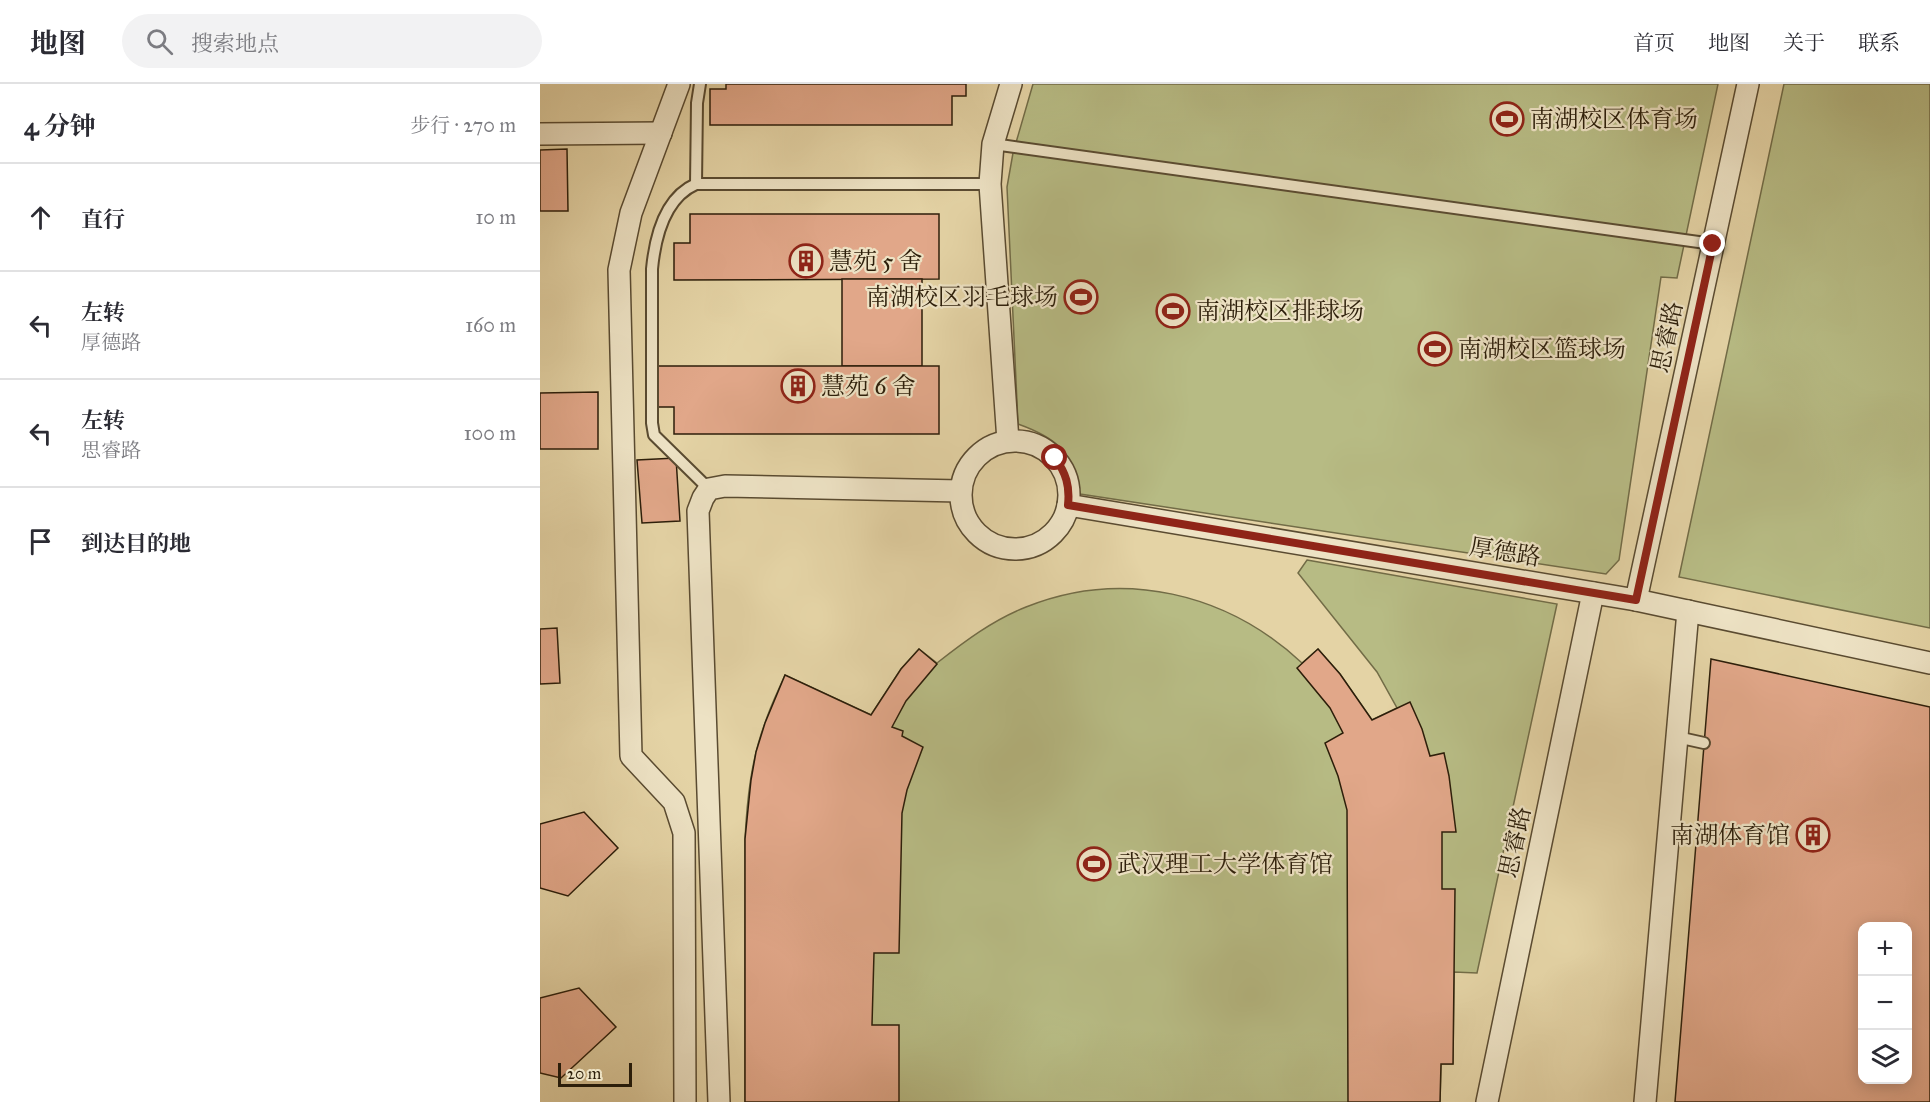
<!DOCTYPE html>
<html lang="zh">
<head>
<meta charset="utf-8">
<style>
	:root { --surface:#fff; --page:#f2f2f3; --text:#2b2b33; --muted:#7c7c81; --line:#e1e1e2 }
	body { margin:0; font-family:"IM FELL Great Primer","Noto Serif SC",serif; background:var(--page); color:var(--text) }
	.controls { position:absolute; right:18px; bottom:18px; display:grid; overflow:hidden; border-radius:12px; box-shadow:0 3px 15px #0003 }
	.controls button { width:54px; height:54px; display:grid; place-items:center; padding:0; border:0; border-bottom:2px solid var(--line); background:var(--surface); color:var(--text); font:30px sans-serif }
	.scale { position:absolute; left:18px; bottom:15px; width:74px; box-sizing:border-box; padding-left:6px; border:3px solid #2c1e0a; border-top:0; font-size:16px; line-height:21px; white-space:nowrap; color:#2c1e0a; -webkit-text-stroke:4px #ede2c4; paint-order:stroke }
	.stop { position:absolute; width:18px; height:18px; margin:-14px; border:4px solid #8f2418; border-radius:50%; background:#fff }
	.stop.end { background:#8f2418; border-color:#fff; box-shadow:0 2px 6px #0008 }
	.list { margin:0; padding:0; list-style:none }
	h2 { display:flex; justify-content:space-between; align-items:center; height:78px; margin:0; padding:0 24px; font-size:26px }
	h2 small { font-size:20px; font-weight:400; color:var(--muted) }
	.list li { display:grid; grid-template-columns:39px 1fr auto; gap:18px; align-items:center; box-sizing:border-box; height:108px; padding:0 24px; border-top:2px solid var(--line) }
	.list b { display:block; font-size:22px; white-space:nowrap }
	.list p { margin:0; font-size:20px; white-space:nowrap; color:var(--muted) }
	.list em { font-size:20px; font-style:normal; color:var(--muted) }
	.icon { flex:none; width:33px; height:33px; fill:none; stroke:currentColor; stroke-width:2; stroke-linecap:round; stroke-linejoin:round }
	.map { position:relative; flex:none; width:1390px; height:1018px; overflow:hidden }
	header { display:flex; align-items:center; gap:36px; box-sizing:border-box; height:84px; padding:0 30px; background:var(--surface); border-bottom:2px solid var(--line) }
	header strong { font-size:28px }
	nav { display:flex; gap:33px; margin-inline-start:auto; font-size:21px }
	.search { width:420px; height:54px; background:var(--page); display:flex; align-items:center; gap:15px; box-sizing:border-box; padding:0 21px; border-radius:33px; color:var(--muted); font-size:22px }
	main { display:flex }
	aside { flex:1; background:var(--surface) }
	.map>svg:first-child { display:block }
	.green { fill:#b7bb84; stroke:#726c47; stroke-width:1.5 }
	.building { fill:#e1a789; stroke:#2c1e0a; stroke-width:1.5; fill-rule:evenodd }
	.lines { fill:none; stroke-linecap:round; stroke-linejoin:round }
	.lane-casing { stroke:#5a4b31; stroke-width:14 }
	.street-casing { stroke:#5a4b31; stroke-width:24 }
	.lane { stroke:#ede2c4; stroke-width:10 }
	.street { stroke:#ede2c4; stroke-width:21 }
	.route { stroke:#8f2418; stroke-width:8 }
	.labels { text-anchor:middle; stroke-width:4.5; stroke-linejoin:round; paint-order:stroke }
	.poi-label { font-size:24px; fill:#2c1e0a; stroke:#ede2c4; text-anchor:start }
	.street-label { font-size:24px; fill:#2c1e0a; stroke:#ede2c4 }
</style>
</head>
<body>
<header>
<strong>地图</strong>
<div class="search"><svg class="icon" aria-label="search" viewBox="0 0 24 24"><circle cx="10" cy="10" r="6"/><path d="M15 15l6 6"/></svg>搜索地点</div>
<nav><a>首页</a><a>地图</a><a>关于</a><a>联系</a></nav>
</header>
<main>
<aside>
<h2>4 分钟<small>步行 · 270 m</small></h2>
<ul class="list">
<li><svg class="icon" aria-label="ahead" viewBox="0 0 24 24"><path d="M12 20V5M6 11l6-6 6 6"/></svg><div><b>直行</b></div><em>10 m</em></li>
<li><svg class="icon" aria-label="left" viewBox="0 0 24 24"><path d="M17 20v-9H6M10 6l-5 5 5 5"/></svg><div><b>左转</b><p>厚德路</p></div><em>160 m</em></li>
<li><svg class="icon" aria-label="left" viewBox="0 0 24 24"><path d="M17 20v-9H6M10 6l-5 5 5 5"/></svg><div><b>左转</b><p>思睿路</p></div><em>100 m</em></li>
<li><svg class="icon" aria-label="arrive" viewBox="0 0 24 24"><path d="M6 21V4h12l-3 4 3 4H6"/></svg><div><b>到达目的地</b></div></li>
</ul>
</aside>
<div class="map">
<svg width="1390" height="1018" viewBox="0 0 1390 1018">
	<rect width="100%" height="100%" fill="#e4d3a5"/>
	<filter id="stains"><feTurbulence type="fractalNoise" baseFrequency=".00333" numOctaves="4"/><feColorMatrix values="0 0 0 0 .2 0 0 0 0 .09 0 0 0 0 .02 0 0 0 .5 -.17"/></filter>
	<radialGradient id="worn" r=".72"><stop offset=".6" stop-color="#630" stop-opacity="0"/><stop offset="1" stop-color="#630" stop-opacity=".3"/></radialGradient>
	<g class="green">
		<path d="M493,0H1178L1137,194L1121,193L1079,476L1066,490L540,410C533,368 517,354 478,340L467,103L473,69Z"/>
		<polygon points="1244,0 1390,0 1390,544 1139,493"/>
		<path d="M767,476L1017,520L937,889L914,888L913,980H901L900,1018H205V755C207,716 211,676 225,639C230,623 238,607 245,591L331,631L361,585L379,565L397,579C425,557 453,536 486,523C583,484 687,509 762,579L778,565L800,590L832,636L857,624L837,588L758,489Z"/>
	</g>
	<g class="building">
		<polygon points="186,0 426,0 426,12 412,12 412,41 170,41 170,5 186,5"/>
		<polygon points="27,65 28,127 0,127 0,66"/>
		<polygon points="150,130 399,130 399,195 134,196 134,159 150,159"/>
		<rect x="302" y="195" width="80" height="87"/>
		<polygon points="117,282 399,282 399,350 134,350 134,323 117,323"/>
		<polygon points="58,308 58,365 0,365 0,309"/>
		<polygon points="136,374 140,437 102,439 97,376"/>
		<polygon points="17,544 20,599 0,600 0,545"/>
		<polygon points="379,565 397,580 366,617 352,643 363,647 362,652 383,663 367,706 362,729 359,869 334,869 332,941 359,941 359,1018 205,1018 205,755 211,696 216,668 225,639 245,591 331,631 361,585"/>
		<polygon points="778,565 800,590 832,636 870,618 882,645 890,672 904,669 909,692 916,748 902,748 902,805 915,805 913,980 901,980 900,1018 808,1018 807,726 798,692 785,659 803,649 790,624 757,584"/>
		<path d="M1171,575L1390,623V1018H1135ZM1322,842H1368V996H1322Z"/>
		<polygon points="44,728 78,764 28,812 0,804 0,740"/>
		<polygon points="39,904 76,943 21,994 0,989 0,914"/>
	</g>
	<g class="lines">
		<g class="lane-casing">
			<g id="lane">
				<polyline points="453,60 1173,160"/>
				<polyline points="156,100 157,19 160,0"/>
				<path d="M169,405L114,351L112,339V185C115,154 124,114 156,100H450"/>
				<polyline points="1137,653 1164,659"/>
			</g>
		</g>
		<g class="street-casing">
			<g id="street">
				<polyline points="139,0 91,129 79,186 91,672 134,718 144,749 145,1018"/>
				<polyline points="0,50 121,49"/>
				<circle cx="475" cy="411" r="54"/>
				<polyline points="468,357 450,100 453,60 471,0"/>
				<polyline points="528,421 1096,516 1390,579"/>
				<polyline points="1096,516 1208,0"/>
				<polyline points="179,1018 158,427 163,414 169,405 185,402 420,407"/>
				<polyline points="947,1018 1053,509"/>
				<polyline points="1105,1018 1148,527"/>
			</g>
		</g>
		<use href="#lane" class="lane"/>
		<use href="#street" class="street"/>
	</g>
	<g class="lines">
		<path class="route" d="M515,374C526,389 530,402 528,421L1096,516L1173,160"/>
	</g>
	<defs>
		<g id="stadium-ring" transform="scale(1.725)"><circle r="9.5" fill="#ede2c4" stroke="#8f2418" stroke-width="1.5"/><path d="M0-5a6.5 5 0 1 0 0 10a6.5 5 0 1 0 0-10ZM-3.5-1.8h7v3.6h-7Z" fill="#8f2418"/></g>
		<g id="building-ring" transform="scale(1.725)"><circle r="9.5" fill="#ede2c4" stroke="#8f2418" stroke-width="1.5"/><path d="M-4-6H4V6H1V3H-1V6H-4ZM-2.5-4.3h1.7v1.8h-1.7ZM.8-4.3h1.7v1.8H.8ZM-2.5-1h1.7V.8h-1.7ZM.8-1h1.7V.8H.8Z" fill="#8f2418"/></g>
	</defs>
	<g fill-rule="evenodd">
		<use href="#stadium-ring" x="967" y="35"/>
		<use href="#building-ring" x="266" y="177"/>
		<use href="#stadium-ring" x="541" y="213"/>
		<use href="#stadium-ring" x="633" y="227"/>
		<use href="#stadium-ring" x="895" y="265"/>
		<use href="#building-ring" x="258" y="302"/>
		<use href="#building-ring" x="1273" y="751"/>
		<use href="#stadium-ring" x="554" y="780"/>
	</g>
	<g class="labels">
		<g class="poi-label">
			<text x="990" y="43">南湖校区体育场</text>
			<text x="289" y="185">慧苑 5 舍</text>
			<text x="518" y="221" text-anchor="end">南湖校区羽毛球场</text>
			<text x="656" y="235">南湖校区排球场</text>
			<text x="918" y="273">南湖校区篮球场</text>
			<text x="281" y="310">慧苑 6 舍</text>
			<text x="1250" y="759" text-anchor="end">南湖体育馆</text>
			<text x="577" y="788">武汉理工大学体育馆</text>
		</g>
		<g class="street-label">
			<text transform="translate(1127 253) rotate(-78)" y="8">思睿路</text>
			<text transform="translate(965 468) rotate(9)" y="8">厚德路</text>
			<text transform="translate(975 758) rotate(-78)" y="8">思睿路</text>
		</g>
	</g>
	<rect width="100%" height="100%" filter="url(#stains)"/>
	<rect width="100%" height="100%" fill="url(#worn)"/>
</svg>
<div class="controls">
<button>+</button>
<button>−</button>
<button><svg class="icon" aria-label="layers" viewBox="0 0 24 24"><path d="M12 4l9 5-9 5-9-5zM3 14l9 5 9-5"/></svg></button>
</div>
<div class="scale">20 m</div>
<div class="stop" style="left:515px;top:374px"></div>
<div class="stop end" style="left:1173px;top:160px"></div>
</div>
</main>
</body>
</html>
